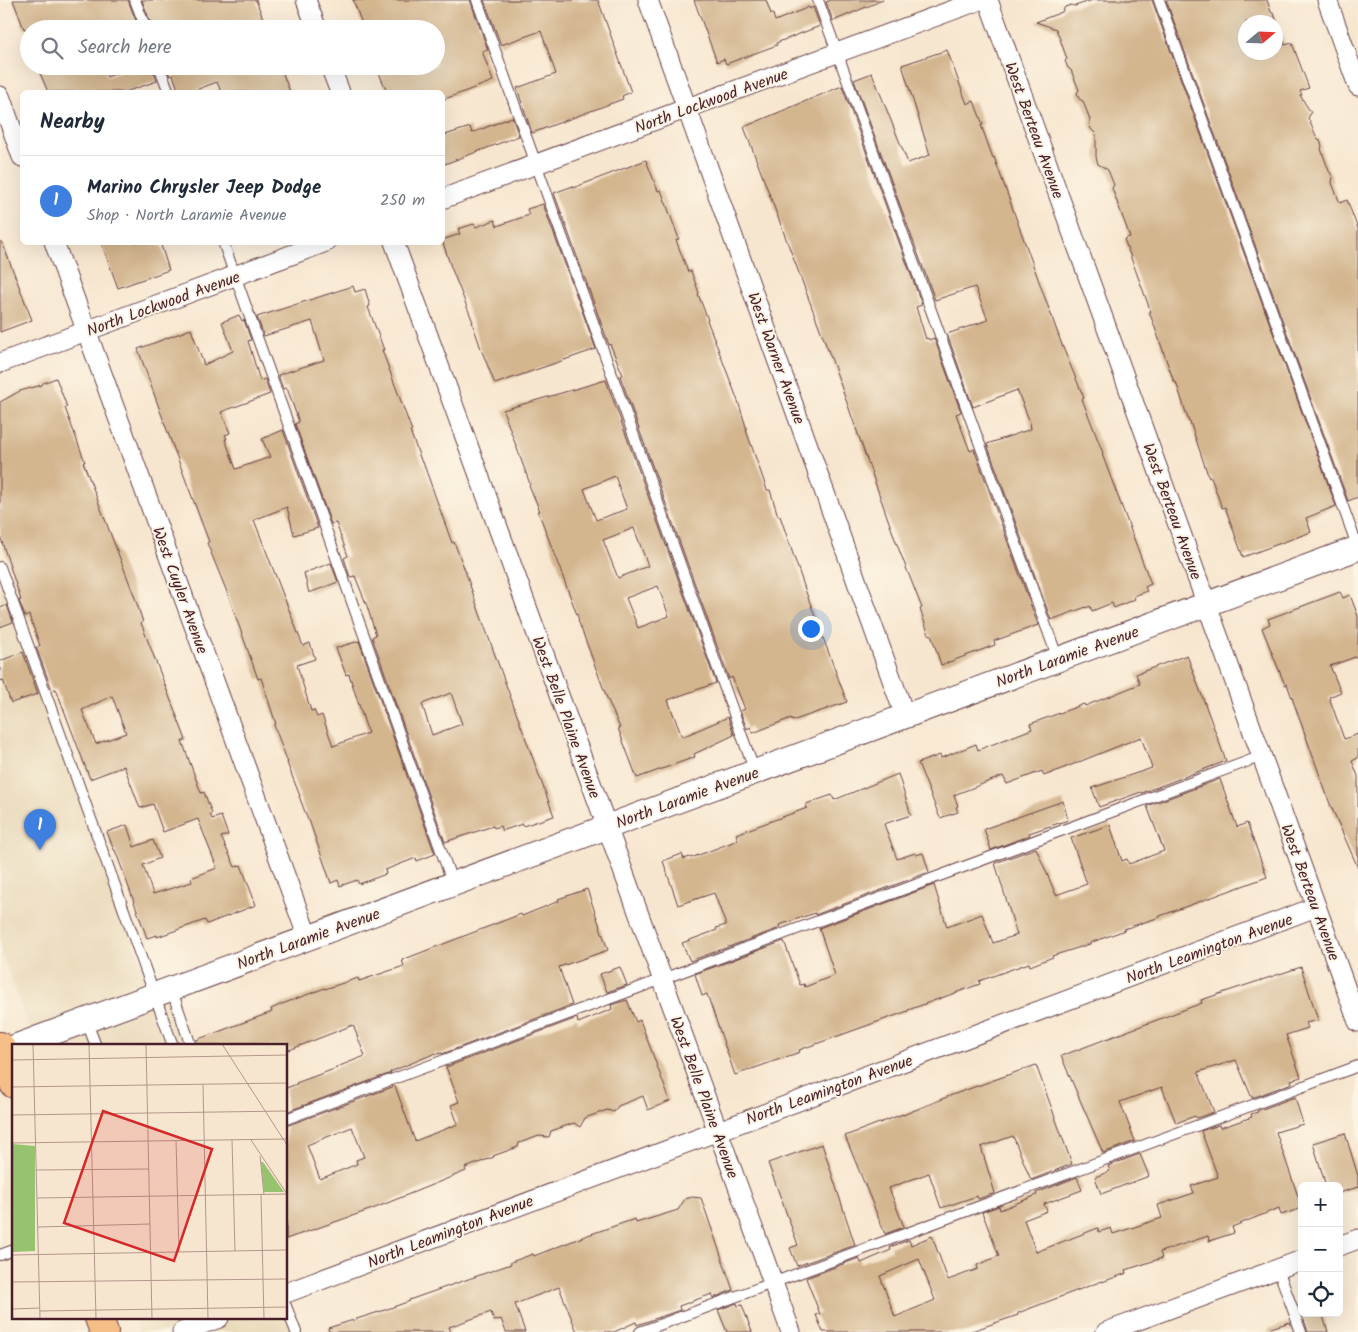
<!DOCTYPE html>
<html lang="en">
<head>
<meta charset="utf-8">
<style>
	:root { --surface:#fff; --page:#f2f2f3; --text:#1f2937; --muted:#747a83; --line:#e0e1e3; --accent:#b5179e }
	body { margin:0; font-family:Kalam,sans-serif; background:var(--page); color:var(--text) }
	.controls { position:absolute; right:15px; bottom:15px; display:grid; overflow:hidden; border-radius:8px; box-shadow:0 5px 20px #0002 }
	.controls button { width:45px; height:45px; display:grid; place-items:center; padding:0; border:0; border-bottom:1px solid var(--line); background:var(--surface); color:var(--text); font:25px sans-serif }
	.compass { position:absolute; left:1238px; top:15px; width:45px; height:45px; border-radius:50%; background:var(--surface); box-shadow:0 5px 20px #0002; rotate:71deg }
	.you { position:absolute; left:810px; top:628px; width:18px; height:18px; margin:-12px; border:4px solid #fff; border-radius:50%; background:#1a73e8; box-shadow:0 0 0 8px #1a73e833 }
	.badge { display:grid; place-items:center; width:32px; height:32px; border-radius:50%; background:var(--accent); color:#fff; font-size:16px; font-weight:700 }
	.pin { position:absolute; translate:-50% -41px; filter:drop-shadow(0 1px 2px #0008) }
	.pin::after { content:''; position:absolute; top:26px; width:18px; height:15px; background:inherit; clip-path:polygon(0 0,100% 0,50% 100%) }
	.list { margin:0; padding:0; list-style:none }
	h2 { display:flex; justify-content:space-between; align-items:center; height:65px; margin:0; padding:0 20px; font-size:21px }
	h2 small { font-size:16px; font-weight:400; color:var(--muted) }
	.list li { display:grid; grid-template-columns:32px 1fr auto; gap:15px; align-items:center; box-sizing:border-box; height:90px; padding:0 20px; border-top:1px solid var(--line) }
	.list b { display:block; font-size:19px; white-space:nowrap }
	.list p { margin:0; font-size:16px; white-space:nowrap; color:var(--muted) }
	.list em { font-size:16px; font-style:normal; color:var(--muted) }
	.icon { flex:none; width:28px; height:28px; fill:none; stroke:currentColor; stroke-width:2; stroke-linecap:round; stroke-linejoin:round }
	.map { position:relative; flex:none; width:1358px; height:1332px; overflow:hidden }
	.search { position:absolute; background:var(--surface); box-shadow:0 5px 20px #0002; left:20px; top:20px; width:425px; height:55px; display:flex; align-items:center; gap:12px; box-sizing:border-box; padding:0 18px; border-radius:28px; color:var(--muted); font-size:19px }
	.panel { position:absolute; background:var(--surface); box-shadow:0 5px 20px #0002; left:20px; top:90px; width:425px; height:155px; border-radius:8px }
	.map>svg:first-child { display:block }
	.built { fill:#e9d9ba }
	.building { fill:#d3b58e; fill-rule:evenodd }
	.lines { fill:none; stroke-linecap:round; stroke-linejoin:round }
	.service-casing { stroke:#643d44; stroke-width:12 }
	.minor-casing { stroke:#643d44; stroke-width:21 }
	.tertiary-casing { stroke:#643d44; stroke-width:26 }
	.primary-casing { stroke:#643d44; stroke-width:30 }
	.service { stroke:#fff; stroke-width:10 }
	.minor { stroke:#fff; stroke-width:19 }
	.tertiary { stroke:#fff; stroke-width:24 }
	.primary { stroke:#f6be87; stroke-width:28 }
	.labels { text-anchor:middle; stroke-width:4; stroke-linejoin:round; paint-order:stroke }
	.street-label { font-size:16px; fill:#4a1f2b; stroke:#fcf5e5 }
	.inset-road { fill:none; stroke:#b2968d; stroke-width:1 }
	.view { fill:#d62828; fill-opacity:0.15; stroke:#d62828; stroke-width:2.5 }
	.inset-edge { fill:none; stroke:#4a1f2b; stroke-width:2.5 }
</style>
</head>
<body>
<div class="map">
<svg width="1358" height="1332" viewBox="0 0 1358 1332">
	<rect width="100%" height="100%" fill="#fcf5e5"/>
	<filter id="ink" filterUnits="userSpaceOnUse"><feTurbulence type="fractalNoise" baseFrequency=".02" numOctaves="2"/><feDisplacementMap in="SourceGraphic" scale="10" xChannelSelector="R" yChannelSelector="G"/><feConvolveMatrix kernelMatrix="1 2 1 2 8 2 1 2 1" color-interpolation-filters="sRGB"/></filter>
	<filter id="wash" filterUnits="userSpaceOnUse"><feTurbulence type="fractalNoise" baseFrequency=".0096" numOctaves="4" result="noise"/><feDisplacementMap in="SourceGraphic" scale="20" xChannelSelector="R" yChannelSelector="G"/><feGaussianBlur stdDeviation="1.12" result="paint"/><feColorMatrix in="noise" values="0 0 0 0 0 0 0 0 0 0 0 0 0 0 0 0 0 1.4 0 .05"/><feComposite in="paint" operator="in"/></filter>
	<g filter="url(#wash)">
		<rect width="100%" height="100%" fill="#f7e6cf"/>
		<g class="built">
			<polygon points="0,575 154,997 170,992 189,1046 35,1046 0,948"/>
			<polygon points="134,1318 286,1318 293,1332 139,1332"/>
		</g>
		<g id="blocks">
			<g class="building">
				<polygon points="13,0 128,0 139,29 24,29"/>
				<polygon points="142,0 256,0 267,29 153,29"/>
				<polygon points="353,0 470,0 488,50 482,51 493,81 442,100 442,92 387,92 376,66 436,66 436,29 364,29"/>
				<polygon points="484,0 598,0 631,92 622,96 623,99 532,133 517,88 556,74 541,31 501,45"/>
				<polygon points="694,0 766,0 771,14 773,14 775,21 809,7 810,9 813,7 820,26 776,43 777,45 726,64 724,59 717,62"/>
				<polygon points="831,0 883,0 833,21 826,2"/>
				<polygon points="1093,0 1152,0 1336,506 1306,518 1311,532 1243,557 1225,507 1222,508 1211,477 1209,478 1190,422 1189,422 1176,382 1174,382 1153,322 1149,312 1151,312 1124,239 1130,237 1112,188 1114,185 1108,170 1098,164 1096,157 1096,134 1091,129 1089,124 1090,120 1083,101 1079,99 1077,93 1079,90 1071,70 1068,68 1065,61 1067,59 1060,39 1056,29 1036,22 1062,12 1065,7 1071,5 1075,6"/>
				<path d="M1166,0H1267L1271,12L1274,14L1285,45L1292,43L1309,88L1300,91L1302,95H1300L1311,113L1308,118L1317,138L1320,140L1322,146L1321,149L1329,171L1333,177L1332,183L1340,203L1347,200L1358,229V497L1348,501ZM1246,22H1276V52H1246Z"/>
				<polygon points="947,50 967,104 974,101 983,125 981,125 993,158 994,157 1062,345 1084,398 1082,399 1103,453 1102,454 1151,584 1145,587 1147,591 1134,596 1135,599 1114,608 1112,603 1092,611 1090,606 1086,608 1086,607 1051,620 987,444 1031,429 1030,422 1017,390 973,407 947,334 988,320 975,287 935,300 854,80 872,73 908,163 930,155 902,65"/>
				<polygon points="37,66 103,66 107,77 136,66 152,66 157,81 125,92 48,92"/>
				<polygon points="166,66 280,66 290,92 221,92 217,82 190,92 179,92 173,75 170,76"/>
				<polygon points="842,86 922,305 916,307 926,339 928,338 929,340 934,338 961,412 956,414 970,451 974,449 1038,625 994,641 995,645 941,665 931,634 929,635 920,609 922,608 896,542 834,366 744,127"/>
				<polygon points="512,117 519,136 442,165 442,136 470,127 472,133"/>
				<polygon points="646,160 658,191 661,190 679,239 676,240 688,272 691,271 699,293 698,294 708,320 707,320 738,401 747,430 746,430 767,490 770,490 778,516 780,516 806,592 847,702 792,721 791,718 753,733 750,727 747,729 740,711 745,709 732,677 729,679 620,376 623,375 610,344 609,345 554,193 573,186 573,188"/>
				<polygon points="543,204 596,349 495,384 481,349 472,322 473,322 451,267 442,240 460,234 458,229 474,224 476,227 495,220 497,226 529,215 527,209"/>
				<polygon points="0,242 2,242 32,320 0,332"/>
				<polygon points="101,242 160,242 169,270 118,288"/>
				<path d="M353,286L355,292L365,289L370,306L368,307L384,350H382L412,431H410L422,463L423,462L452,543L454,542L463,565L480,614L554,816L523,826L522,824L502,831L500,826L494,828L493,826L445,842L372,637L376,635L367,606L355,576L350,577L344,558L348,556L336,523L331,524L295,424L299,422L287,388L283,389L278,375L324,360L312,321L264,336L257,317ZM451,693L462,724L432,735L422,704Z"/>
				<polygon points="239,315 242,321 244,320 251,340 248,341 260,381 265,379 270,394 221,412 230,433 225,435 227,439 225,439 236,469 270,457 262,439 283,430 318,528 294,535 287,507 254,520 303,646 310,643 315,659 297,665 311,711 314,710 317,717 322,715 333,746 368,733 349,674 346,675 336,648 359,641 435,854 417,861 416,858 385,870 386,874 359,884 357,880 340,886 338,880 331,883 309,820 308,820 299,796 300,796 287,763 288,763 274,725 276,724 261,678 258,679 227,592 207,543 209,542 168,433 138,349 191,329 204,365 233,351 222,322"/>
				<path d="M56,378L67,407L65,408L85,462H83L134,595L143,622L141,623L186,740L182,741L201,793L204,792L212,813L210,814L212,819L221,816L228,835L221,837L235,867L241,865L256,905L207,924L205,920L157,937V935L147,938L124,874L115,850H114L107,832L127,825L134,847L153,840L160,858L143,865L153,894L192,882L191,878L217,868L198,819L163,832L153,804L140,808L124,766L90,779L56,689L52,690L36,647L40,646L29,615L25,617L19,600H21L0,536V402L20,391L42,385L43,383ZM112,696L126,733L96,744L82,710Z"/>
				<path d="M606,380L716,683L668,700L669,703L682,737L728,717L734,735L694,754L695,757L637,778L618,728H620L607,698L578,620H579L549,540L538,511H540L529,485L530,484L503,410ZM615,476L627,509L596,520L584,489ZM634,528L648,566L618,578L603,540ZM658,586L669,616L638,628L626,598Z"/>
				<polygon points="331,563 338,582 309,593 304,573"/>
				<polygon points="1340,592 1343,598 1350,595 1358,616 1358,656 1330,666 1341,692 1329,697 1344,739 1358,734 1358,758 1352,761 1358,776 1358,868 1330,804 1287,684 1285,685 1262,628 1270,624 1268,619"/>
				<polygon points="7,605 13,622 0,627 0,608"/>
				<polygon points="23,652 38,694 11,703 3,680 0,681 0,661"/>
				<polygon points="1187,655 1226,761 1142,793 1141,792 1099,807 1092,788 1152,768 1141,737 1044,776 1042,771 1007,784 1003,776 954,795 958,806 956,807 958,812 940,818 918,763 940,755 941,758 976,744 978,750 1032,729 1030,724 1084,704 1085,706 1140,684 1136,674"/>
				<polygon points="898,774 911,815 884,824 897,859 915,853 916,855 923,853 929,872 815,915 815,913 779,925 780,928 690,961 682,943 717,930 716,928 726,925 714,893 678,905 663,861 682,854 684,859 690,857 691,858 738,840 736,834 807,808 806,804 832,795 834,800"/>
				<polygon points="1220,779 1237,827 1247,823 1267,877 1160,916 1160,917 1124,929 1125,930 1090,943 1090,944 1052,956 1053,957 1030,966 1029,963 979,981 980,984 908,1010 908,1011 799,1050 800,1052 735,1075 707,994 702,996 695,974 784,941 800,985 804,984 805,987 835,975 819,928 934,885 947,927 982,914 993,943 1017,935 995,863 1036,848 1056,895 1087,884 1071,838 1110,825 1122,861 1127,859 1129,864 1164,851 1147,806"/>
				<polygon points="1063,801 1068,820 1029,833 1030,835 991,850 984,829"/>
				<polygon points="587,889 608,950 559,967 572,1005 442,1054 442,1053 437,1054 436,1053 390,1072 391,1073 286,1112 286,1088 297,1084 296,1083 337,1068 337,1067 365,1056 353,1025 289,1050 287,1046 198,1046 196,1040 272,1012 271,1009 282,1004 325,988 325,989 358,978 359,981 404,966 402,960 521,914 522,916 559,901 558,899"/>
				<polygon points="620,967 627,985 607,992 600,974"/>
				<polygon points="1301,967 1318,1020 1306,1023 1308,1028 1286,1035 1301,1077 1291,1080 1292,1083 1252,1098 1236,1060 1198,1072 1214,1112 1197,1118 1195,1116 1176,1123 1162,1087 1120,1102 1135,1141 1103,1153 1061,1056 1202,1003 1201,1000"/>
				<path d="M627,1000L636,1022L640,1020L670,1101L648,1110L643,1096L618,1106L614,1112L607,1110L585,1118L580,1127L574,1123L551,1131L549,1137L539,1136L519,1143L518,1147L493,1156L494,1157L465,1168L466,1171L375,1208L286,1239V1126L395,1086L415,1141L458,1124L451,1105L459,1102L446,1067L577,1018L578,1023L610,1010L612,1009L611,1005ZM352,1127L364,1157L356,1160L357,1164L320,1179L307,1145Z"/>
				<polygon points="1036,1065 1072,1164 1031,1180 1013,1136 981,1147 995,1193 978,1199 977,1196 941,1208 929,1173 889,1188 904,1227 885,1234 845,1136 903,1114 903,1115 952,1095"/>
				<path d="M1295,1097L1303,1124L1276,1132L1302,1208L1281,1215L1279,1208L1232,1227L1234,1233L1209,1241L1208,1236L1160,1252L1162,1258L1126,1270L1127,1273L1102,1282V1281L1018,1313V1315L969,1332H823L816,1315L820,1314L806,1278L859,1258L861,1263L891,1250L890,1247L909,1240L911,1245L932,1236L948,1280L978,1269L977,1265L999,1256L982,1212L999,1206L1000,1210L1037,1195L1036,1193L1077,1177L1082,1190L1044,1204L1047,1211L1024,1220L1036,1252L1098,1228L1099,1232L1111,1228L1113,1234L1162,1218L1158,1205L1194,1193L1191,1186L1218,1177L1201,1131L1219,1125L1220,1128L1252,1117L1251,1114L1258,1112L1257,1111ZM919,1259L935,1300L895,1317L880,1276Z"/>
				<polygon points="1345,1133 1358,1176 1358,1187 1339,1193 1339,1186 1326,1186 1313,1143"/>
				<polygon points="822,1144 855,1245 797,1266 790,1248 798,1245 768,1163"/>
				<polygon points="1140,1154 1149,1176 1101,1194 1095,1177 1110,1171 1108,1166"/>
				<polygon points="692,1197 701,1198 733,1290 713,1298 712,1294 679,1306 680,1310 637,1325 636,1322 614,1332 577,1332 559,1287 515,1304 525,1332 506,1332 501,1319 494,1321 491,1312 449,1327 451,1332 329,1332 328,1328 382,1311 410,1301 409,1300 511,1264 511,1262 533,1254 534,1256 588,1235 635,1219 636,1223 678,1210 685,1199"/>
				<polygon points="737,1303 738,1306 742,1305 752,1332 727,1332 718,1310"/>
				<polygon points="1315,1313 1322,1313 1328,1332 1308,1332 1303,1317"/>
				<polygon points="1290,1322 1294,1332 1269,1332 1268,1329"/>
			</g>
		</g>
	</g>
	<g filter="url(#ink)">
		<use href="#blocks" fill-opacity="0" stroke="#643d44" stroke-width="1"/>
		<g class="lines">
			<g class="service-casing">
				<g id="service">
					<polyline points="135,0 146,29"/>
					<polyline points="477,0 755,772"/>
					<polyline points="818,0 1058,659"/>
					<polyline points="1159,0 1358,548"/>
					<polyline points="159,66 169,92"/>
					<polyline points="223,242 453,884"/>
					<polyline points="0,567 173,1046"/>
					<polyline points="171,988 191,1046"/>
					<polyline points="86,1020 96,1046"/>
					<polyline points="286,1119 1262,756"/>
					<polyline points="0,1255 14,1250"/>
					<polyline points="1278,1269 1301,1332"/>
					<polyline points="286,1306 296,1332"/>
					<polyline points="640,1332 1358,1066"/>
				</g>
			</g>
			<g class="minor-casing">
				<g id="minor">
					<polyline points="306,0 317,29"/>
					<polyline points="648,0 905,716"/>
					<polyline points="988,0 1358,1022"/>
					<polyline points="1327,0 1358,86"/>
					<polyline points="330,66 340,92"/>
					<polyline points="0,96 22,157"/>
					<polyline points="442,199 980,0"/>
					<polyline points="54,242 308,938"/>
					<polyline points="394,242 791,1332"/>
					<polyline points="0,363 326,242"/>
					<polyline points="1339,1246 1358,1239"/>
					<polyline points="286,1293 1316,907"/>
					<polyline points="182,1332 219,1318"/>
					<polyline points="1106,1332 1302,1260"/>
				</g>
			</g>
			<g class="tertiary-casing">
				<polyline id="tertiary" points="17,1046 1358,548"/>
			</g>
			<g class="primary-casing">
				<g id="primary">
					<polyline points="0,1046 14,1084"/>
					<polyline points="99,1318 104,1332"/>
				</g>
			</g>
			<use href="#service" class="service"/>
			<use href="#minor" class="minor"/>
			<use href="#tertiary" class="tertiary"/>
			<use href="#primary" class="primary"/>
		</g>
	</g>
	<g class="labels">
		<g class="street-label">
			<text transform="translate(711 100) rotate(-20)" y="6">North Lockwood Avenue</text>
			<text transform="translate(1035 130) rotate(70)" y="6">West Berteau Avenue</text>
			<text transform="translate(163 303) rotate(-20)" y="6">North Lockwood Avenue</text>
			<text transform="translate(777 358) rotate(70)" y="6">West Warner Avenue</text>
			<text transform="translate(1173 511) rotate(70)" y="6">West Berteau Avenue</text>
			<text transform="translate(181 590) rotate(70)" y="6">West Cuyler Avenue</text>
			<text transform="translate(1067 656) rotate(-20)" y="6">North Laramie Avenue</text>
			<text transform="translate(567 717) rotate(70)" y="6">West Belle Plaine Avenue</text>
			<text transform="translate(687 797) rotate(-20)" y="6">North Laramie Avenue</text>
			<text transform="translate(1311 892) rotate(70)" y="6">West Berteau Avenue</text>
			<text transform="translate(308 938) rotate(-20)" y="6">North Laramie Avenue</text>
			<text transform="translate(1209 948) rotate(-20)" y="6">North Leamington Avenue</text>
			<text transform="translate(829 1089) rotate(-20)" y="6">North Leamington Avenue</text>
			<text transform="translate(705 1097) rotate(70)" y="6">West Belle Plaine Avenue</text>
			<text transform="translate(450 1231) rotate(-21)" y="6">North Leamington Avenue</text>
		</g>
	</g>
	<g transform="translate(12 1044)">
		<rect width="275" height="275" fill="#f7e6cf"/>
		<path d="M0,100L23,102V207L0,208ZM249,118H251L272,148H252Z" fill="#97c26f"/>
		<path class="inset-road" d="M21,0L28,275M77,0L84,275M134,0L140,275M210,0L275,101M0,16L275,11M191,40L196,275M0,43L275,39M0,71L275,67M164,96L167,208M220,96L223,207M239,96L275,150M0,99L275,95M248,112L252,151M24,126L137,125M249,151L252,275M25,154L275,150M26,183L138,180M0,211L275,206M0,238L275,235M0,265L28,264M28,267L275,263"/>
		<path class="view" d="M91,67L200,105L162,217L52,179Z"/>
		<rect width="275" height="275" class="inset-edge"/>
	</g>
</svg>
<div class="controls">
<button>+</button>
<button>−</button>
<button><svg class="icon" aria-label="locate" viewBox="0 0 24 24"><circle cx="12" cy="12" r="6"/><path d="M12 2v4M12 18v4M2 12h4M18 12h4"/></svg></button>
</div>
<svg class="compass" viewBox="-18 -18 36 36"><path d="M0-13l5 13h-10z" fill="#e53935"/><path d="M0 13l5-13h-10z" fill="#747a83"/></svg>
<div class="you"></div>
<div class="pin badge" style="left:40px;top:850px;background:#3f7fe0">1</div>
<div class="search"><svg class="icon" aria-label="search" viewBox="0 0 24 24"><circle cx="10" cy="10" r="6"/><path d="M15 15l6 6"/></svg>Search here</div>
<section class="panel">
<h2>Nearby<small></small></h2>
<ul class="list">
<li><span class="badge" style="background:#3f7fe0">1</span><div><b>Marino Chrysler Jeep Dodge</b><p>Shop · North Laramie Avenue</p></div><em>250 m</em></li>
</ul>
</section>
</div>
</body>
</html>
